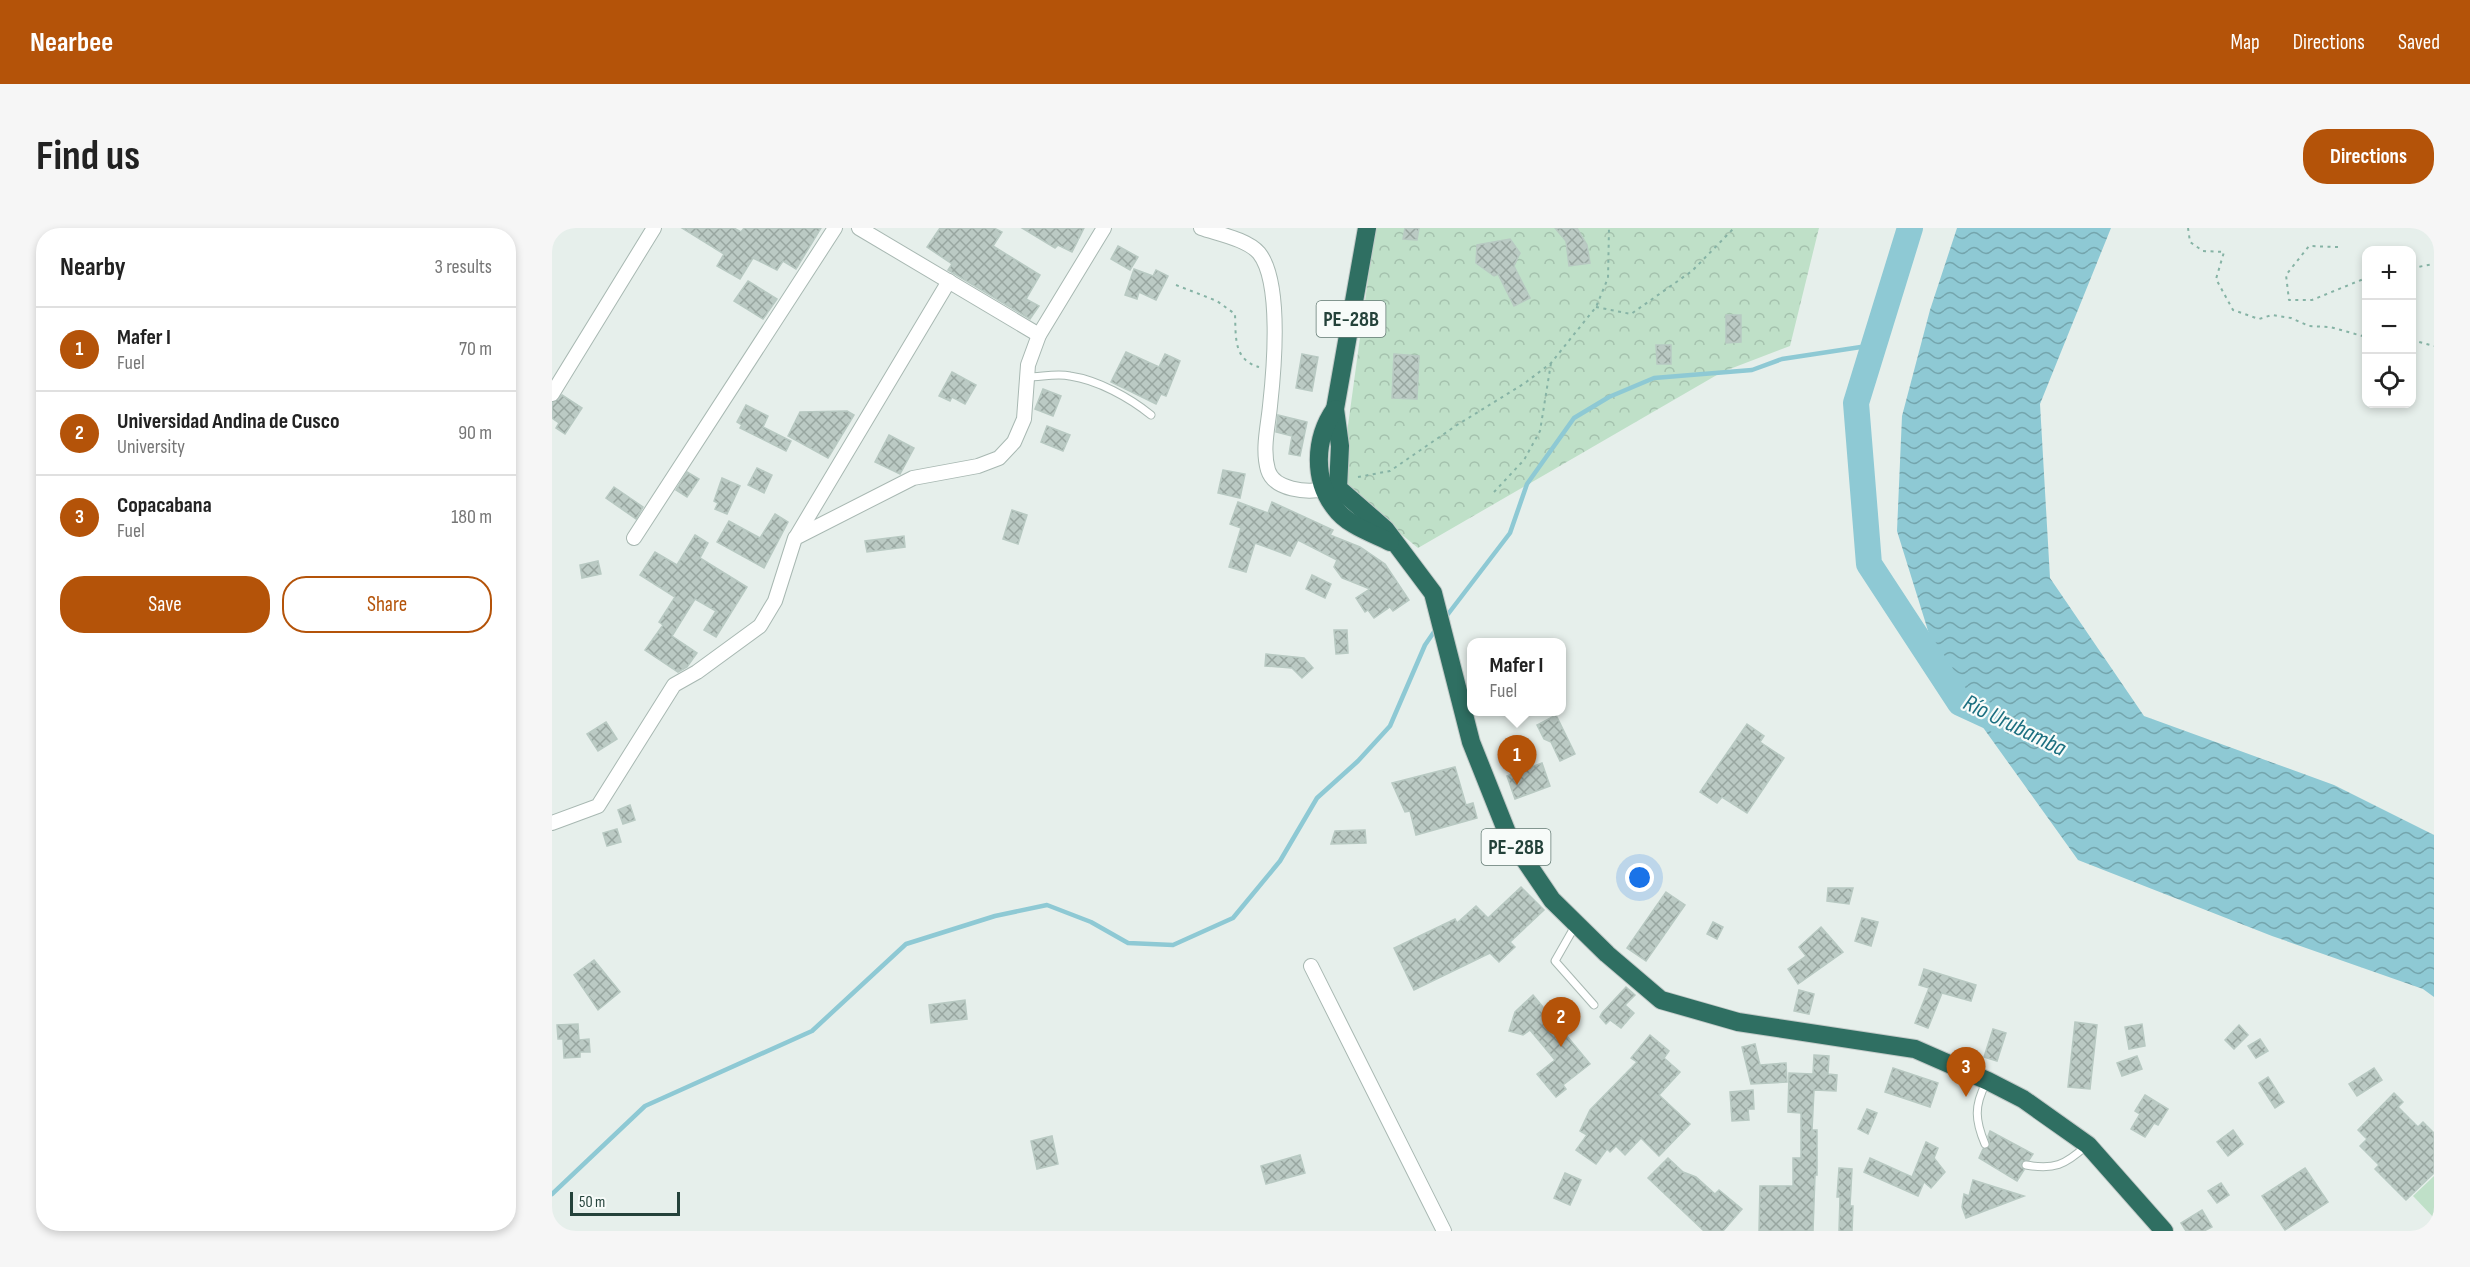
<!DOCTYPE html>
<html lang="en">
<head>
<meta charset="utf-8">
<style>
	:root { --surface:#fff; --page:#f6f6f6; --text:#222; --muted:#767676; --line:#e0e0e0; --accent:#b45309 }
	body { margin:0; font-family:"Sofia Sans Condensed",sans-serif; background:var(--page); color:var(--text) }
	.controls { position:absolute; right:18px; top:18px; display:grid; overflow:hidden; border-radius:12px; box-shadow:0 3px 9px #0003 }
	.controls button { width:54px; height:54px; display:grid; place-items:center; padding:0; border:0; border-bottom:2px solid var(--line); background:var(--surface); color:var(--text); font:30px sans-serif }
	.scale { position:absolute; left:18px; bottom:15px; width:110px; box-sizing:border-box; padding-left:6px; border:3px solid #24423a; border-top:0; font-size:16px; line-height:21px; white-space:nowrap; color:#24423a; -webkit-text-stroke:4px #f7fbf9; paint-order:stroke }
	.you { position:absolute; left:1088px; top:650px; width:21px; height:21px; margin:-15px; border:4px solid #fff; border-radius:50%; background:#1a73e8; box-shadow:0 0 0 9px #1a73e833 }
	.badge { display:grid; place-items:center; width:39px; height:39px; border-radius:50%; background:var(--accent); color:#fff; font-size:20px; font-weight:700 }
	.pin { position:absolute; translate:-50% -50px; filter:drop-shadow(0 2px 3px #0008) }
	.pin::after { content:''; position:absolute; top:32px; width:21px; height:18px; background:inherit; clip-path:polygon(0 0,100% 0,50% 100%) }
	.popup { position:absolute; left:915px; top:410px; width:99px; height:78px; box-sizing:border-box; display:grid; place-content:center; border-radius:12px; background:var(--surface); filter:drop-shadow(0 2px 4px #0005); font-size:20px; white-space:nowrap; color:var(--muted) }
	.popup b { font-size:22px; color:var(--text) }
	.popup::after { content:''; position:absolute; left:50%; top:100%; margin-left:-12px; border:12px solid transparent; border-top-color:var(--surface) }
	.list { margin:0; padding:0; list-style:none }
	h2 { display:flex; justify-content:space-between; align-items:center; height:78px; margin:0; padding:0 24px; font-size:26px }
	h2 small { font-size:20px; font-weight:400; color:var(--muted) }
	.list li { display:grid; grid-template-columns:39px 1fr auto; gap:18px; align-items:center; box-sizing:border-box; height:84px; padding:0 24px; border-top:2px solid var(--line) }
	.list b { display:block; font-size:22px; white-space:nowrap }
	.list p { margin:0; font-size:20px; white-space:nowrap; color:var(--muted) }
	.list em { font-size:20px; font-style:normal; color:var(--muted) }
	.actions { display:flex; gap:12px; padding:18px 24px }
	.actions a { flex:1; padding:14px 0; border:2px solid var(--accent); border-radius:24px; text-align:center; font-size:21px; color:var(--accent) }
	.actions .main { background:var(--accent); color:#fff }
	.icon { flex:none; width:33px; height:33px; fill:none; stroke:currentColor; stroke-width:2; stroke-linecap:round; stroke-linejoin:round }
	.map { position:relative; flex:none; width:1882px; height:1003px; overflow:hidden; border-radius:24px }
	header { display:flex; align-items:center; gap:36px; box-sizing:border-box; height:84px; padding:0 30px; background:var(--accent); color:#fff }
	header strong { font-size:28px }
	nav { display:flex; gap:33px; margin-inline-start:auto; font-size:21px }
	.intro { display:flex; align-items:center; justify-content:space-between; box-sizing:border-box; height:144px; padding:0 36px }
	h1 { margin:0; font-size:42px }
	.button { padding:15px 27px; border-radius:24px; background:var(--accent); color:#fff; font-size:21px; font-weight:700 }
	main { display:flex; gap:36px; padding:0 36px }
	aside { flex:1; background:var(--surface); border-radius:24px; box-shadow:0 3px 9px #0003 }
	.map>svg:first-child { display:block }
	.grass { fill:#bfe0c8 }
	.park { fill:url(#park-crowns) }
	.water { fill:url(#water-waves) }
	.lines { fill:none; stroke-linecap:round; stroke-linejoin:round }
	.stream { stroke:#8ec9d4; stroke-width:4.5 }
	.river { stroke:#8ec9d4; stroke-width:26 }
	.building { fill:url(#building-cross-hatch); stroke:#b8c9c2; stroke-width:1.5 }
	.lane-casing { stroke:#a8b8b2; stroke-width:9 }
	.street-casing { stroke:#a8b8b2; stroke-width:16 }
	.highway-casing { stroke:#c2cac8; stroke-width:20 }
	.path { stroke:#86b3a5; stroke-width:2; stroke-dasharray:3 4.5; stroke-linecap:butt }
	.lane { stroke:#fff; stroke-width:7 }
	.street { stroke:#fff; stroke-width:14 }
	.highway { stroke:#2f6f62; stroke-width:18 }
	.labels { text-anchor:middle; stroke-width:4.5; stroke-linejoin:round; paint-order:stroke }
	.shield { fill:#f7fbf9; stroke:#637a73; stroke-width:1.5 }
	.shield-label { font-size:21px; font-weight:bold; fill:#24423a }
	.water-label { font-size:24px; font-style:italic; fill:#1c6f80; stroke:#f7fbf9 }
</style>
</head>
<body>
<header>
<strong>Nearbee</strong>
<nav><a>Map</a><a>Directions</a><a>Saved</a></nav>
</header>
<div class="intro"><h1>Find us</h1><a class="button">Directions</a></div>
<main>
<aside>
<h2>Nearby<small>3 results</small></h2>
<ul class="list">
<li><span class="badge">1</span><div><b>Mafer I</b><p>Fuel</p></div><em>70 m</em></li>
<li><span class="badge">2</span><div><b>Universidad Andina de Cusco</b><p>University</p></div><em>90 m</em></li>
<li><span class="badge">3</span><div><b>Copacabana</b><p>Fuel</p></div><em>180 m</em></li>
</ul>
<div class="actions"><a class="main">Save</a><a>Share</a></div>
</aside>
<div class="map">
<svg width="1882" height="1003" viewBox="0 0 1882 1003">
	<defs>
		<pattern id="park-crowns" width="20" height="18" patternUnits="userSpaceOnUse" patternTransform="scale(1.5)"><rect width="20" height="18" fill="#bfe0c8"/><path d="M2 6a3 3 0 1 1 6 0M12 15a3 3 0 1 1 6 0" fill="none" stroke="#a4c1ad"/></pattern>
		<pattern id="water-waves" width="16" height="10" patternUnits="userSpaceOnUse" patternTransform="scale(1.5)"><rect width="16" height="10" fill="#8ec9d4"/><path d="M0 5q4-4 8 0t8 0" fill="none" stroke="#74a5ad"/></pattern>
		<pattern id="building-cross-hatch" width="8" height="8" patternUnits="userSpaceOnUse" patternTransform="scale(1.5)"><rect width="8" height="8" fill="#bbcac4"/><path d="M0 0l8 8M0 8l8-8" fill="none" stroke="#98a6a0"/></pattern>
	</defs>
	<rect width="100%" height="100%" fill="#e6efeb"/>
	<polygon class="grass" points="1882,948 1882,990 1861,968"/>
	<polygon class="park" points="823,0 1267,0 1238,118 1170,144 866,320 788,256"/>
	<polygon class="water" points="1405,0 1559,0 1488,176 1498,350 1592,488 1782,557 1882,607 1882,769 1871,761 1720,708 1526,632 1387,438 1345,303 1350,188 1378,82"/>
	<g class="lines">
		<g class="stream">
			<polyline points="893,390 958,305 975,256 1022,190 1057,169 1102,150 1200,142 1230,131 1322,117"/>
			<polyline points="0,966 93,878 260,803 354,716 443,688 495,677 539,694 576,715 621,717 681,690 728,633 765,570 806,533 838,498 873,417 884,401"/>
		</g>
		<polyline class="river" points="1358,0 1304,175 1317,336 1408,475 1447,493"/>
	</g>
	<g class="building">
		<polygon points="130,0 182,0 189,4 192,0 269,0 244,41 231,33 225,42 201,30 188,51 165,38 172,26"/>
		<polygon points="388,0 442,0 450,4 441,18 488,47 474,71 487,78 478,91 396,42 400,36 375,19"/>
		<polygon points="470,0 532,0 520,24 506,17 503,20"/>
		<polygon points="853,0 867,0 865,12 851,11"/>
		<polygon points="1003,0 1025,0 1035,17 1038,35 1017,38 1014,13"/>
		<polygon points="958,11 968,25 962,38 978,70 962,78 946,46 942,48 924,35 925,17"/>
		<polygon points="566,18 586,29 578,42 559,31"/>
		<polygon points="582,41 601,48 604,42 616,48 604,72 587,64 585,71 573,67"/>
		<polygon points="196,53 225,71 211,91 182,73"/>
		<polygon points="1174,87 1189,87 1189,114 1174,115"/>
		<polygon points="1104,117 1119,117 1119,136 1105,136"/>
		<polygon points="574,124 607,139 613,126 628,133 614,168 609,166 604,176 559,154"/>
		<polygon points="750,126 766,129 760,163 744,160"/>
		<polygon points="842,126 867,128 865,171 840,170"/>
		<polygon points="400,144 424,157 413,176 400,169 398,173 387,168"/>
		<polygon points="491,161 509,168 501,188 483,181"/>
		<polygon points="10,167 30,180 13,206 4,200 7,195 0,190 0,175"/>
		<polygon points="194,177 216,188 211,199 239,213 234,223 188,200 190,197 185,194"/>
		<polygon points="295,183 302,187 276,230 236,208 248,184"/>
		<polygon points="726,187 755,194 748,228 737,226 740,208 724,204"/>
		<polygon points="495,198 518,207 511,223 489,214"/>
		<polygon points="337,207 362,220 348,246 323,234"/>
		<polygon points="205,240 220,247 212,265 196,257"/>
		<polygon points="671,242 693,246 688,270 666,265"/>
		<polygon points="135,244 147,251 135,269 124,262"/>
		<polygon points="170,250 188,258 175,286 163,281 166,275 162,273"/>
		<polygon points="62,259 91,279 84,291 54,270"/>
		<polygon points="686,274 716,285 720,274 781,302 778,307 808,319 833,336 857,372 841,383 838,379 822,390 816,382 813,384 804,370 818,361 790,350 782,339 785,332 746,312 738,328 703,315 694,344 677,339 689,300 678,296"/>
		<polygon points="460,282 475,287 466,316 451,311"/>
		<polygon points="223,286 236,294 212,340 165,314 177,293 208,310"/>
		<polygon points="143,307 156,315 148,330 195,359 164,409 152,402 164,383 143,371 120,408 145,425 135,439 126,444 93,422 111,397 107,394 123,369 88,347 103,324 125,337"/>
		<polygon points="352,308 353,319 315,324 313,313"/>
		<polygon points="46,333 49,346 30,350 28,337"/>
		<polygon points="760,347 779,356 773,370 754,361"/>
		<polygon points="782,402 795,402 796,425 784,426"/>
		<polygon points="714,426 752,430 761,440 750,450 740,440 713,438"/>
		<polygon points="1004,487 1023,526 1008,533 999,514 992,511 985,497"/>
		<polygon points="54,494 65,511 46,523 35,506"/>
		<polygon points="1195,496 1212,508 1208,514 1232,530 1195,585 1170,569 1165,575 1148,564"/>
		<polygon points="990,535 998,558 963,571 955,548"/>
		<polygon points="903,539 914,577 921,575 925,590 864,607 858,583 853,584 840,555"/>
		<polygon points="78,577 83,592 71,596 66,582"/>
		<polygon points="65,601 69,614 55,618 51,605"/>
		<polygon points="813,602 814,615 779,616 783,603"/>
		<polygon points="969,659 992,682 958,714 963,719 947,734 938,725 862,762 842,720 903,691 905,695 924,678 936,690"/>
		<polygon points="1276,660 1301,660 1297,676 1275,673"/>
		<polygon points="1114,664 1133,677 1094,733 1075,720"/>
		<polygon points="1310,690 1326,694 1319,718 1303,713"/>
		<polygon points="1161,694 1171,699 1165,711 1155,706"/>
		<polygon points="1269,699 1291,724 1246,756 1236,741 1254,728 1247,719"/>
		<polygon points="42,732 68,764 46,782 22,747"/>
		<polygon points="1372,741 1424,757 1419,773 1390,765 1376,800 1363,795 1377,760 1367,757"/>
		<polygon points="1074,759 1083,767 1073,777 1082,785 1069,800 1058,792 1054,796 1048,789 1050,785"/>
		<polygon points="1247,762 1262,766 1257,786 1242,783"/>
		<polygon points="981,767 1038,836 1011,857 1014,861 1004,869 985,846 1003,832 978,802 971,807 957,803 963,784"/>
		<polygon points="413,772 415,791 379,795 377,777"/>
		<polygon points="1523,794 1545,797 1538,861 1516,859"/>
		<polygon points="26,796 27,812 37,811 38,824 28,824 28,829 12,830 11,811 6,811 5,797"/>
		<polygon points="1590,796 1593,818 1577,821 1573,799"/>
		<polygon points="1687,797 1696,807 1682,821 1673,812"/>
		<polygon points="1441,801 1454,805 1445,833 1432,829"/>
		<polygon points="1098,807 1117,823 1112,830 1128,844 1107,867 1138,896 1107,928 1089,910 1073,927 1064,918 1058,924 1055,921 1044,936 1024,922 1035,907 1028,903 1038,882 1085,834 1079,830"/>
		<polygon points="1708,811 1716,823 1704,830 1696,818"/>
		<polygon points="1203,816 1208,837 1234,835 1235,854 1199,856 1190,819"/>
		<polygon points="1262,827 1277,828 1276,846 1285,847 1284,863 1262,862 1260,902 1265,902 1265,947 1263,947 1261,1003 1207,1003 1208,958 1241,958 1241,930 1249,930 1249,885 1236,884 1237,845 1261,846"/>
		<polygon points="1585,828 1590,841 1570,848 1565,835"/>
		<polygon points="1341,840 1386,855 1378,879 1333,864"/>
		<polygon points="1822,840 1830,852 1805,868 1797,856"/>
		<polygon points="1716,849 1732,874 1723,880 1707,855"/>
		<polygon points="1201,862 1202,881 1196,881 1197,892 1180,893 1178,864"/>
		<polygon points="1842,865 1851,874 1846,879 1866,899 1871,894 1882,905 1882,945 1854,972 1823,941 1827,937 1808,918 1815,911 1806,902"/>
		<polygon points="1593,867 1616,881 1606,897 1602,895 1593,909 1579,901 1588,886 1583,883"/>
		<polygon points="1315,881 1325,885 1316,906 1306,901"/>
		<polygon points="1681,902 1691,916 1676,928 1665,914"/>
		<polygon points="1438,903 1481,926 1477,932 1469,934 1472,942 1465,953 1427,930 1431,921 1438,917 1436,908"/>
		<polygon points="500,908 506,936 485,941 479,913"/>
		<polygon points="1374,914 1386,920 1382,930 1393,944 1379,960 1372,954 1366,968 1312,944 1318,930 1360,949"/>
		<polygon points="748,927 753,945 714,956 709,938"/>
		<polygon points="1116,930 1131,944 1144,949 1163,966 1167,962 1190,981 1171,1003 1152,1003 1096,950"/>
		<polygon points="1287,940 1300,941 1298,978 1301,978 1300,1003 1287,1003 1288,969 1285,969"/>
		<polygon points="1753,940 1776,974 1733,1002 1710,968"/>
		<polygon points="1013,945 1029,952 1018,977 1002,970"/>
		<polygon points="1421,952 1472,968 1414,990 1410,979 1412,966 1417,968"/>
		<polygon points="1669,955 1677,967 1665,975 1656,963"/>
		<polygon points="1650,982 1660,999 1652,1003 1634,1003 1629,995"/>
	</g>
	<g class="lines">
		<g class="lane-casing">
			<g id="lane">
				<path d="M475,149C489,149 505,145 518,148C546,152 578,170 599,187"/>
				<polyline points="1023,698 1003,733 1042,777"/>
				<path d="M1433,916C1423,892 1422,878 1434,855"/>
				<path d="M1474,937C1502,942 1513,937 1534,918"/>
			</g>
		</g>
		<g class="street-casing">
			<g id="street">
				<polyline points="307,0 487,107"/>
				<path d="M649,0C666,6 695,11 707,25C730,54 722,142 718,178C716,199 710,221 716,242C722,262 755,265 772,261"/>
				<polyline points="0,166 102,0"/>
				<polyline points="244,309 397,53"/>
				<polyline points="82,310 283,0"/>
				<polyline points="0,595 46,578 122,457 145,444 208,398 223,373 243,310 361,250 426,238 447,230 462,214 472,191 476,137 487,107 552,0"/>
				<polyline points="759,738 892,1003"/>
			</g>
		</g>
		<g class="highway-casing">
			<g id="highway">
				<polyline points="815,0 783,181 788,218 786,260 833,301 881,365 919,514 956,607 1000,672 1055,726 1109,772 1186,794 1363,821 1436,853 1471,871 1536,917 1612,1003"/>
				<path d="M783,181C762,211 761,252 783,280C795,297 820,305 838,314"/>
			</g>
		</g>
		<g class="path">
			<polyline points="1636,0 1638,14 1651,23 1672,24 1664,51 1681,82 1707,91 1720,87 1739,90 1757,98 1778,99 1814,109"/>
			<polyline points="1786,19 1757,18 1734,47 1737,72 1760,72 1814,50"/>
			<polyline points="1860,40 1882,36"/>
			<path d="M624,57L665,73L683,86C684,108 681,132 707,139"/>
			<polyline points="1044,79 1079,86 1140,43 1182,0"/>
			<polyline points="1860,112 1882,118"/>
			<polyline points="806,249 838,243 905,197 973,155 999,135 1044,79 1056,50 1057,0"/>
			<polyline points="942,264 972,232 988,203 999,135"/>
		</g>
		<use href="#lane" class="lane"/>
		<use href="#street" class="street"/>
		<use href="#highway" class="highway"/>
	</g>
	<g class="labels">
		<g class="shield">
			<rect x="764.5" y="73" width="69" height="36" rx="4.5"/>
			<rect x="929.5" y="601" width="69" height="36" rx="4.5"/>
		</g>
		<g class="shield-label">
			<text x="799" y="98">PE-28B</text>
			<text x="964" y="626">PE-28B</text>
		</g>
		<g class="water-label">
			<text transform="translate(1463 497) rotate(26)" y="8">Río Urubamba</text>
		</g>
	</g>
</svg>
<div class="controls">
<button>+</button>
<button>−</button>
<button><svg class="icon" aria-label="locate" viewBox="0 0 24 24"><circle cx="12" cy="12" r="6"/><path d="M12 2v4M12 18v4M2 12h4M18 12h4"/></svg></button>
</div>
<div class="scale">50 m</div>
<div class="you"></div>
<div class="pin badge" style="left:965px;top:557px">1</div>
<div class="popup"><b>Mafer I</b>Fuel</div>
<div class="pin badge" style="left:1009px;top:819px">2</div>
<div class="pin badge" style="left:1414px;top:869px">3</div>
</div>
</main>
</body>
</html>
